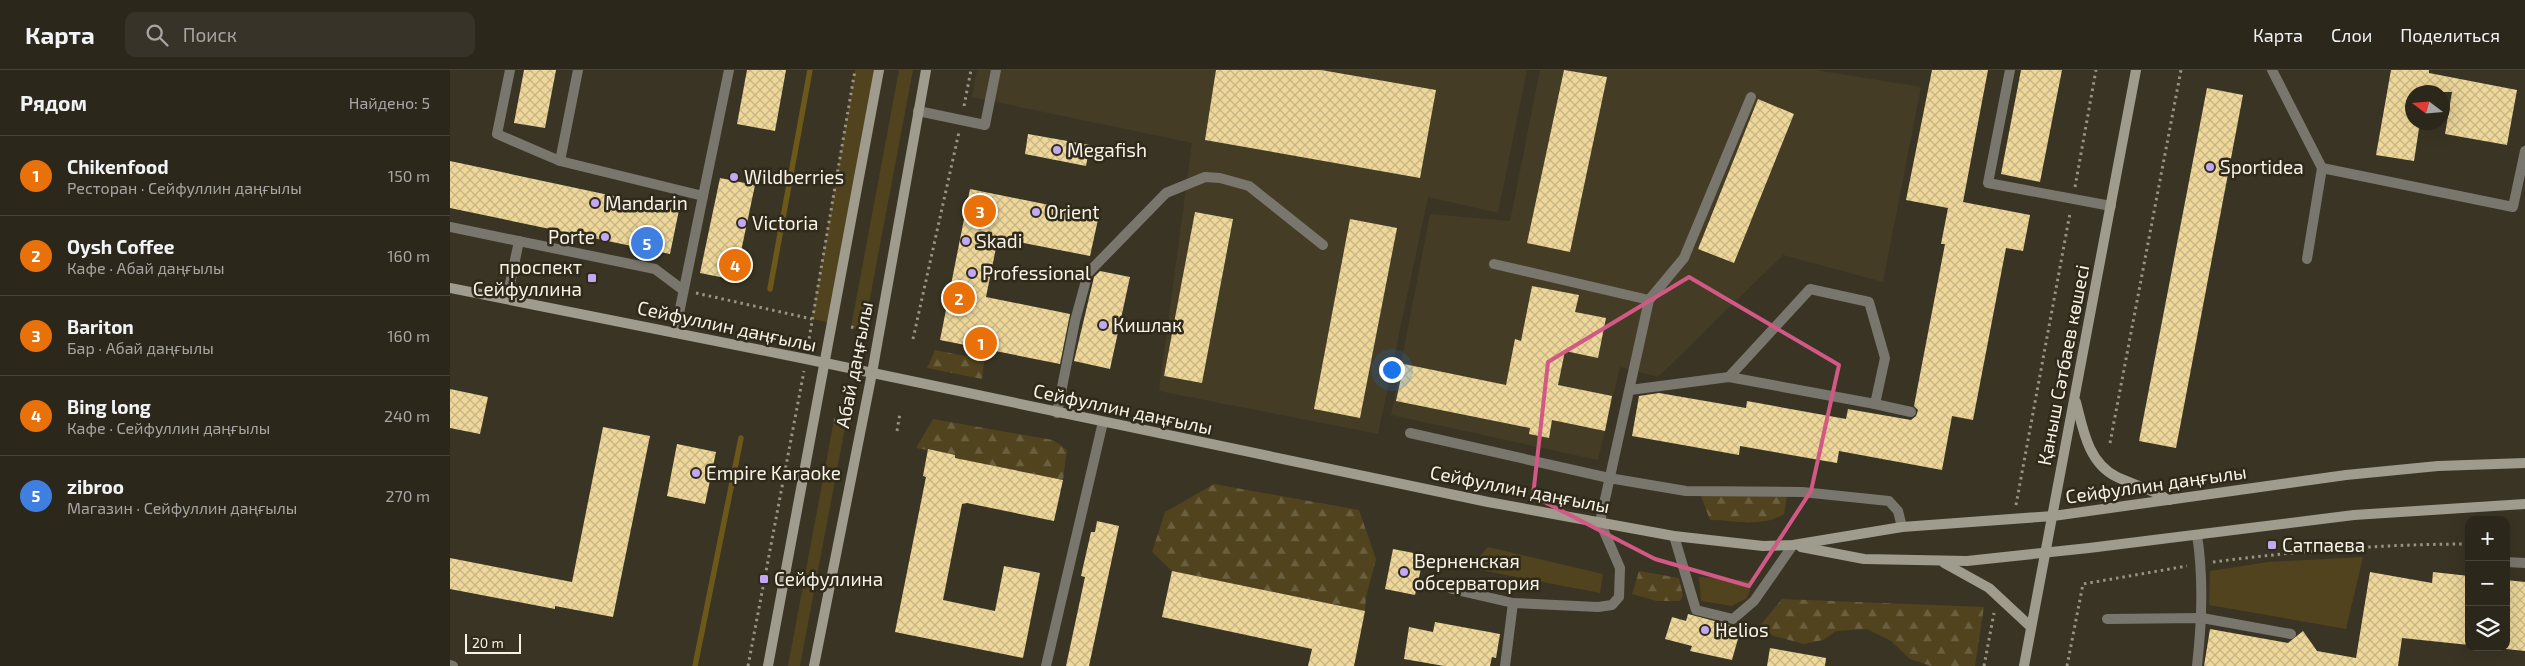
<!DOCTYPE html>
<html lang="ru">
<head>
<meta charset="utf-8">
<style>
	:root { --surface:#2c271b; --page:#383328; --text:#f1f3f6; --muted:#a6a5a3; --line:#48443a; --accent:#c2a7f2 }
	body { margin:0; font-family:"Exo 2",sans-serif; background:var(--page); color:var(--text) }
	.controls { position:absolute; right:15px; bottom:15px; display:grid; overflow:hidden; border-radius:10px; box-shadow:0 5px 20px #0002 }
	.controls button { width:45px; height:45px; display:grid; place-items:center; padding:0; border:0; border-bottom:1px solid var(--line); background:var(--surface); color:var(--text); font:25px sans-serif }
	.compass { position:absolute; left:1955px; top:15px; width:45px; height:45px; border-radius:50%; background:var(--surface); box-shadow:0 5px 20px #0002; rotate:286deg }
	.scale { position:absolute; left:15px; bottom:12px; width:56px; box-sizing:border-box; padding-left:5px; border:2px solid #f6f2e7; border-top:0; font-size:14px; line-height:18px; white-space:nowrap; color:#f6f2e7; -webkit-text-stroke:4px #302a1a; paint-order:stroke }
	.you { position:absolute; left:941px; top:299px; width:18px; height:18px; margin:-12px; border:4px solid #fff; border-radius:50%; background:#1a73e8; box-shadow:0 0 0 8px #1a73e833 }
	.badge { display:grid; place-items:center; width:32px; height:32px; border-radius:50%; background:var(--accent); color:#fff; font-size:16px; font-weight:700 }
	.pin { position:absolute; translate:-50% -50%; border:2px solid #fff; box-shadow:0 1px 5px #0006 }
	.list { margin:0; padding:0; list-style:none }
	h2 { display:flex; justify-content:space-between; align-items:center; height:65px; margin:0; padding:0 20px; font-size:21px }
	h2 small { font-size:16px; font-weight:400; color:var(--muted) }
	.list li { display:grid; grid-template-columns:32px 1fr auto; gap:15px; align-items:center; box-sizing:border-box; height:80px; padding:0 20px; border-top:1px solid var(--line) }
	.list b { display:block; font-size:19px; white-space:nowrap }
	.list p { margin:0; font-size:16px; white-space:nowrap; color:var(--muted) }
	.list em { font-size:16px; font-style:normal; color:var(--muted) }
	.icon { flex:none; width:28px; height:28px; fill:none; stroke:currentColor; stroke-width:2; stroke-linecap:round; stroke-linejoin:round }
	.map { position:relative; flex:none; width:2075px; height:596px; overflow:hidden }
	header { display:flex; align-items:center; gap:30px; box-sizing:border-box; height:70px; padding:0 25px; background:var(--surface); border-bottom:1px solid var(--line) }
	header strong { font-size:24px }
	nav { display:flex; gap:28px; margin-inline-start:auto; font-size:18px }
	.search { width:350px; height:45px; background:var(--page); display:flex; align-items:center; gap:12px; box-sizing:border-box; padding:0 18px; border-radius:10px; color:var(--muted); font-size:19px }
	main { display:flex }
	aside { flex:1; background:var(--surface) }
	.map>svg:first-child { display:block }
	.built { fill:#453c25 }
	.green { fill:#50431e }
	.forest { fill:url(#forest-firs) }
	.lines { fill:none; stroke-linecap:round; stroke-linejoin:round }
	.stream { stroke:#6c5819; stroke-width:5.5 }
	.building { fill:url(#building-cross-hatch) }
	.path { stroke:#989386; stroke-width:3; stroke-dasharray:2.5 4; stroke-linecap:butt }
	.service { stroke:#79766e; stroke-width:10 }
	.secondary { stroke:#9f9b8d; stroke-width:10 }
	.marked { fill:none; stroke:#d25985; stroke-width:4; stroke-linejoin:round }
	.poi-dot { fill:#c2a7f2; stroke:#302a1a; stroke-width:2 }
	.labels { text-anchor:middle; stroke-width:5; stroke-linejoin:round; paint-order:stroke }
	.poi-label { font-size:19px; fill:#f6f2e7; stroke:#302a1a; text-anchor:start }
	.street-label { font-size:19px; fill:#f6f2e7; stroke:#302a1a }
</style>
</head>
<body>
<header>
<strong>Карта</strong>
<div class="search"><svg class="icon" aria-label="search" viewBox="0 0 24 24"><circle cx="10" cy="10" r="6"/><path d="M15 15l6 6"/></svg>Поиск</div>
<nav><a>Карта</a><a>Слои</a><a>Поделиться</a></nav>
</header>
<main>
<aside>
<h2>Рядом<small>Найдено: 5</small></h2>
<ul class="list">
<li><span class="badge" style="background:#e8710a">1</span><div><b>Chikenfood</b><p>Ресторан · Сейфуллин даңғылы</p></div><em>150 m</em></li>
<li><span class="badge" style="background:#e8710a">2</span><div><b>Oysh Coffee</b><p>Кафе · Абай даңғылы</p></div><em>160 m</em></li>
<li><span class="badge" style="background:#e8710a">3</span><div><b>Bariton</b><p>Бар · Абай даңғылы</p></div><em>160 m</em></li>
<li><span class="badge" style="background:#e8710a">4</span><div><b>Bing long</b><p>Кафе · Сейфуллин даңғылы</p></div><em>240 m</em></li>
<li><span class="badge" style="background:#3f7fe0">5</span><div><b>zibroo</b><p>Магазин · Сейфуллин даңғылы</p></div><em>270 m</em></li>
</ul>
</aside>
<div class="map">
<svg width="2075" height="596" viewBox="0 0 2075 596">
	<defs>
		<pattern id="forest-firs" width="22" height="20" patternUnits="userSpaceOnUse" patternTransform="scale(1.25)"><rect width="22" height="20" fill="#50431e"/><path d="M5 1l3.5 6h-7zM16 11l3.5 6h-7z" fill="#6a5f3f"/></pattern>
		<pattern id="building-cross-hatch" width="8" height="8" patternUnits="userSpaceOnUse" patternTransform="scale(1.25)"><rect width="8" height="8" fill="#eed799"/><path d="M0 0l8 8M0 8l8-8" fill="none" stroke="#c5b484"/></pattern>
	</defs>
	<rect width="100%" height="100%" fill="#3a3424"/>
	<g class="built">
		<polygon points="527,0 1077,0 1048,143 978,127 928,364 709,321 742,73 522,27"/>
		<polygon points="1090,0 1366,0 1471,17 1433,212 1333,185 1208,307 1170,297 1148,390 941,345 980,144 1060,151"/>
	</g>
	<g class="green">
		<polygon points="405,0 429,0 381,253 362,249"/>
		<polygon points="449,0 463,0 414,260 401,257"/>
		<polygon points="384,350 396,352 350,596 338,596"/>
		<polygon points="1038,477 1153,504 1150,523 1025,499 1026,490"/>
		<polygon points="1913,487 1896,559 1759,535 1760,501 1818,492"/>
		<polygon points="1249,507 1303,511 1297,528 1282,536 1251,531"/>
	</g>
	<g class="forest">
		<polygon points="485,280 534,290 532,309 477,298"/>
		<polygon points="483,349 603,370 617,380 613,410 505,388 505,385 466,378"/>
		<polygon points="764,414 909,440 926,489 916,527 915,541 722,501 702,482 715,442"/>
		<path d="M1251,426H1337L1334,444C1312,458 1285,450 1260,450Z"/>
		<polygon points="1189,501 1229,508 1233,526 1230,531 1207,531 1182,524"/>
		<polygon points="1332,529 1534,537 1525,596 1481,596 1460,589 1441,571 1417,559 1386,561 1373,570 1354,574 1324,566 1308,558"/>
	</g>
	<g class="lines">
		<g class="stream">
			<polyline points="320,219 360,0"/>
			<polyline points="245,596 291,368"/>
		</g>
	</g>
	<g class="building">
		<polygon points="74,0 106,0 95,58 64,53"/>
		<polygon points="297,0 336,0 325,61 287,54"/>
		<polygon points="766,0 871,0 986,20 970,108 755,70"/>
		<polygon points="1114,0 1157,7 1120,182 1077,173"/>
		<polygon points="1482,0 1538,0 1513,132 1580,145 1573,181 1556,178 1523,350 1502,346 1492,400 1389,381 1387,393 1290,376 1289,385 1182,366 1189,326 1209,323 1296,338 1297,331 1396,349 1398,339 1461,350 1466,346 1468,340 1464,336 1495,174 1491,174 1498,138 1456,130"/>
		<polygon points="1571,0 1612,0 1590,112 1551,104"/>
		<polygon points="1941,0 1979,0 1979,3 2067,20 2057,75 1995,64 2002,22 1962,22 1962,52 1970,52 1964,91 1926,85"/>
		<polygon points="1757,18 1793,25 1726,378 1689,371"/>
		<polygon points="1308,29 1344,44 1284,193 1248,179"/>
		<polygon points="578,64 640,75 636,96 575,84"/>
		<polygon points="0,91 229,140 220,184 0,138"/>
		<polygon points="270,108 305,115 285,210 250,203"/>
		<polygon points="520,119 649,145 640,186 548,168 536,227 620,244 610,294 490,270"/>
		<polygon points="745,142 783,149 752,313 714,306"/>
		<polygon points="900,149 947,158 910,348 864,339"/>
		<polygon points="650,201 680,207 660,299 624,291 644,207"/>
		<polygon points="1082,216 1129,225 1125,242 1156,248 1148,288 1115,281 1108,315 1162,326 1155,361 1102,350 1099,368 1079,364 1080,358 946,331 954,294 1056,315 1065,269 1071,271"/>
		<polygon points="0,319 38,327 30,364 0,358"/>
		<polygon points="153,357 200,366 163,547 105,536 105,539 0,519 0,488 122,512"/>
		<polygon points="227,374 266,382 255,434 217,426"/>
		<polygon points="478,379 505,385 505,388 613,410 604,451 517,433 512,434 493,530 545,541 554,496 590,503 573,588 445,562 476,407 473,406"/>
		<polygon points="647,451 669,456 639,596 616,596 635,507 631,506 641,462 645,462"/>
		<polygon points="943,479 974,485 965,525 935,519"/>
		<polygon points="722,501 915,541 904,596 858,596 862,579 712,547"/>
		<polygon points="1920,502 1982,513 1983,502 2019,506 2019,575 1952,568 1948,596 1754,596 1760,559 1838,573 1853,561 1867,581 1906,588"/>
		<polygon points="2056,510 2075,512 2075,581 2056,579"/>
		<polygon points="1238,544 1291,558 1282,590 1240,581 1242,576 1215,569 1222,547 1236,551"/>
		<polygon points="985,552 1050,564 1046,588 1042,587 1040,596 994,596 954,589 959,557 983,562"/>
		<polygon points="1320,578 1376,588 1375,596 1317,596"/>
	</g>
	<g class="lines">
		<g class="path">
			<polyline points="514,36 521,0"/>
			<polyline points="1625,117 1646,0"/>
			<polyline points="246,223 362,249"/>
			<polyline points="401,257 414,260"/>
			<polyline points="463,269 509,62"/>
			<polyline points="358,275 405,0"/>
			<polyline points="384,350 396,352"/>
			<polyline points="447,361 450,343"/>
			<polyline points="1660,373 1731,0"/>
			<polyline points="1566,435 1620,143"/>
			<path d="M1763,492C1849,481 1933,474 2019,474"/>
			<polyline points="298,596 354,301"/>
			<polyline points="1534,596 1544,543"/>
			<polyline points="1617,596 1633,514 1737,496"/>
		</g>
		<g class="service">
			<polyline points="60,0 47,64 110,91 128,0"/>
			<polyline points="1560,0 1538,113 1661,136"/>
			<polyline points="1822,0 1872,98 1857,189"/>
			<polyline points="468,41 535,55 546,0"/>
			<polyline points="110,91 253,126 225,263"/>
			<polyline points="1872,98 2063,137 2075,81"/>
			<polyline points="253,126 279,0"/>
			<polyline points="0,157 205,199 233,220"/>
			<polyline points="1044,194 1199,230"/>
			<polyline points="57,228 69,171"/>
			<polyline points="1180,320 1279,307 1360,219 1419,232 1435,288 1425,334 1279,307"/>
			<polyline points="1425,334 1461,342"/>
			<polyline points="607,343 625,251 638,203 716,123 755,107 770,108 799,116 873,175"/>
			<polyline points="960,363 1159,408 1236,421 1352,422 1439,431 1448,441 1452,457"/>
			<path d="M1747,465C1754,509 1752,552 1747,596"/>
			<polyline points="1224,466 1246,540 1283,549 1304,531 1343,475"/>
			<polyline points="2056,492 2075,493"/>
			<polyline points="1002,519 1063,533 1148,537 1162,535 1169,527 1170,498 1150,452 1199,230 1234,188 1301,27"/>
			<polyline points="1657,549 1752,548 1841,564"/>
			<polyline points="0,595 3,596"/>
			<polyline points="596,596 653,352"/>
			<polyline points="1055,596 1063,533"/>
		</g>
		<g class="secondary">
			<polyline points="0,218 356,289 1038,432 1224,466 1313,476 1343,475 1452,457 1603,446 1896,405 1988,396 2075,393"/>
			<path d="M1626,332C1633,359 1638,393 1667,407C1684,415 1702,419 1719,430"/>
			<polyline points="1351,477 1414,489 1517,491 1639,478 1904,445 2075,434"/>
			<polyline points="1494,493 1539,518 1581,557"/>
			<polyline points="318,596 429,0"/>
			<polyline points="364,596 422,303 476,0"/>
			<polyline points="1574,596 1686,0"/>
		</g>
	</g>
	<path class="marked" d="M1239,207L1389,295L1361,421L1299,516L1205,489L1083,426L1098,292Z"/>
	<g class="poi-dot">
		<circle cx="607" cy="80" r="5"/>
		<circle cx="1760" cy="97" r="5"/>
		<circle cx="284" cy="107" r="5"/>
		<circle cx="145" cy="133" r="5"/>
		<circle cx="586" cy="142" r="5"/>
		<circle cx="292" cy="153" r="5"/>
		<circle cx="155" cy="167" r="5"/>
		<circle cx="516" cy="171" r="5"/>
		<circle cx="522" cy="203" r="5"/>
		<rect x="137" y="203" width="10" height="10" rx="2.5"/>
		<circle cx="653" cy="255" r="5"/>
		<circle cx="246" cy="403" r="5"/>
		<rect x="1817" y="470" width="10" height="10" rx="2.5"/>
		<circle cx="954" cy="502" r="5"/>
		<rect x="309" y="504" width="10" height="10" rx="2.5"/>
		<circle cx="1255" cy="560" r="5"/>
	</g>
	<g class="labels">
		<g class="poi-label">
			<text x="617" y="87">Megafish</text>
			<text x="1770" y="104">Sportidea</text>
			<text x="294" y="114">Wildberries</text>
			<text x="155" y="140">Mandarin</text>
			<text x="596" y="149">Orient</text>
			<text x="302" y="160">Victoria</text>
			<text x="145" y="174" text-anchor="end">Porte</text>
			<text x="526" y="178">Skadi</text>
			<text x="132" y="204" text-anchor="end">проспект<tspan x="132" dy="22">Сейфуллина</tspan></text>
			<text x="532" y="210">Professional</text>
			<text x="663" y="262">Кишлак</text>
			<text x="256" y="410">Empire Karaoke</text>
			<text x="1832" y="482">Сатпаева</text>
			<text x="964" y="498">Верненская<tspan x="964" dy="22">обсерватория</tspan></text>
			<text x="324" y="516">Сейфуллина</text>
			<text x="1265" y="567">Helios</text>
		</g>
		<g class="street-label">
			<text transform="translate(277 256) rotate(12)" y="7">Сейфуллин даңғылы</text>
			<text transform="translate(404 295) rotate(-79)" y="7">Абай даңғылы</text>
			<text transform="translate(1613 295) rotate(-79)" y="7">Қаныш Сәтбаев көшесі</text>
			<text transform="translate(673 339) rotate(12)" y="7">Сейфуллин даңғылы</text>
			<text transform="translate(1706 414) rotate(-8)" y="7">Сейфуллин даңғылы</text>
			<text transform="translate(1070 419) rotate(11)" y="7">Сейфуллин даңғылы</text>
		</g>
	</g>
</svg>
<div class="controls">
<button>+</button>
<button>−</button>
<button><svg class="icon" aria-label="layers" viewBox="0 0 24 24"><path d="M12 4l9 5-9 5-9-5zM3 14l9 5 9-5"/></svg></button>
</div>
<svg class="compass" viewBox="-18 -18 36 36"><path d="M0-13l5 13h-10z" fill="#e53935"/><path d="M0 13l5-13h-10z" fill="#a6a5a3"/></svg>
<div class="scale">20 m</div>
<div class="you"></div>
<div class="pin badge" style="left:531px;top:273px;background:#e8710a">1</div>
<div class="pin badge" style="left:509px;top:228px;background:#e8710a">2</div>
<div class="pin badge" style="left:530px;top:141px;background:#e8710a">3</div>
<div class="pin badge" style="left:285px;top:195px;background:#e8710a">4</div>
<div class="pin badge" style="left:197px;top:173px;background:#3f7fe0">5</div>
</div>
</main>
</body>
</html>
